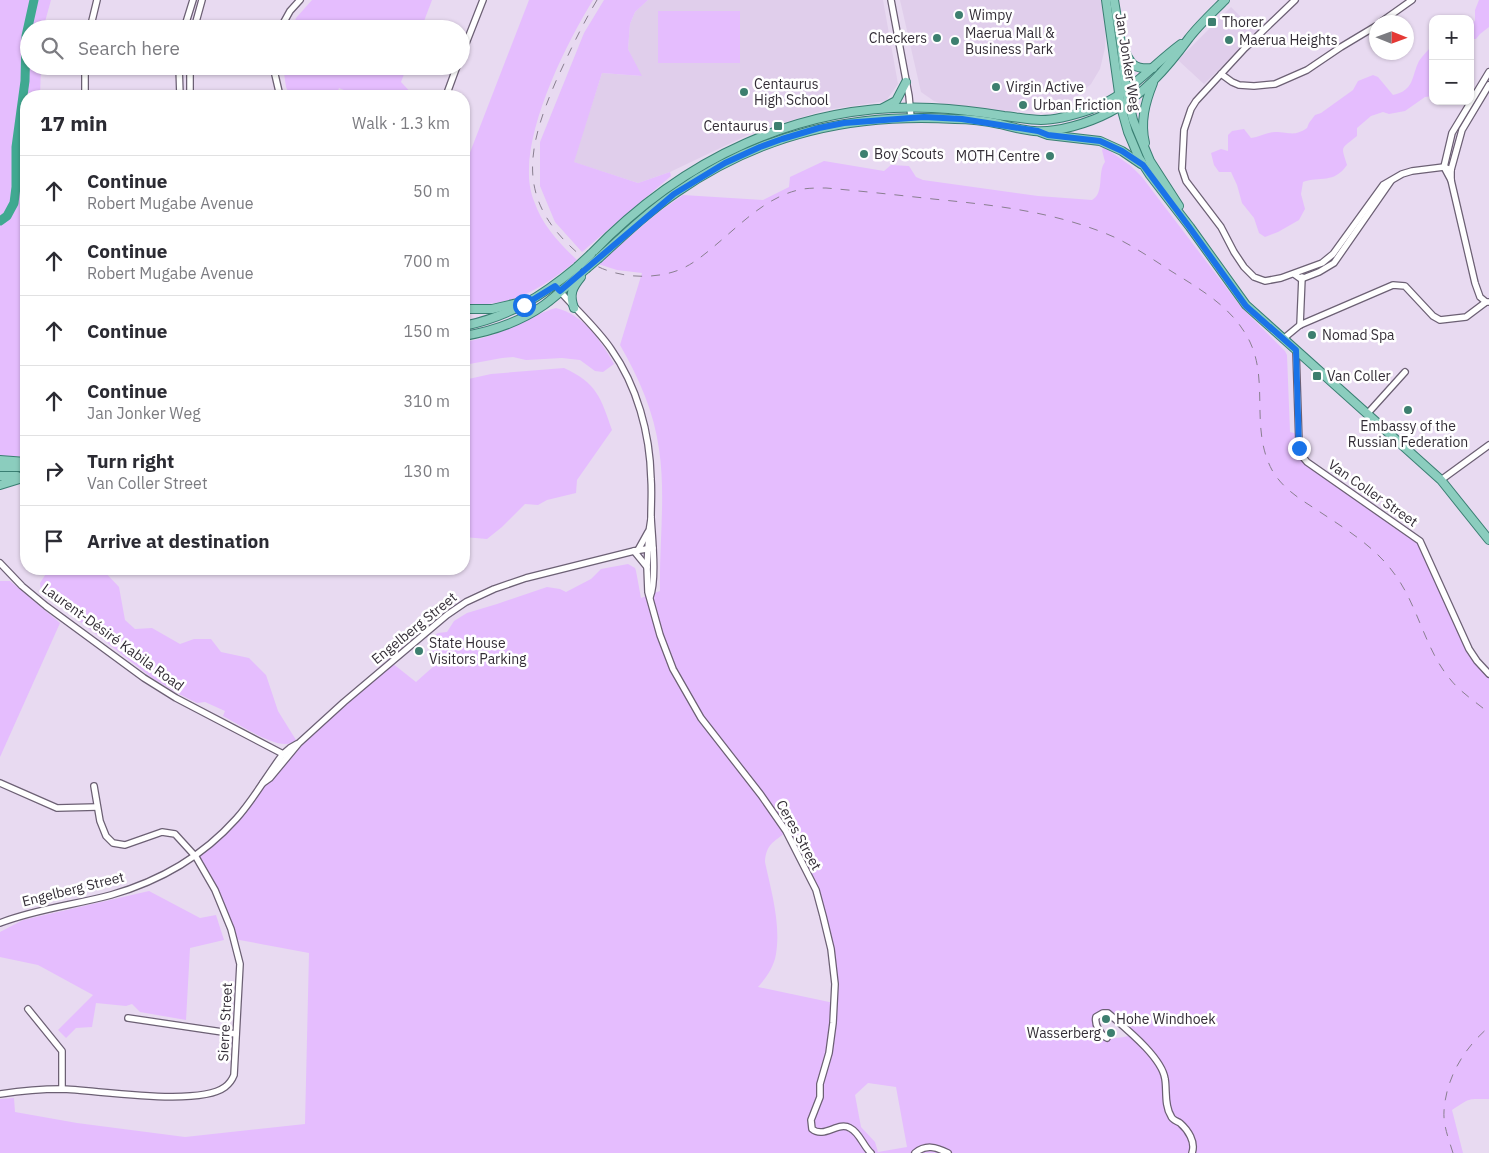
<!DOCTYPE html>
<html lang="en">
<head>
<meta charset="utf-8">
<style>
	:root { --surface:#fff; --page:#f2f2f3; --text:#2b2b33; --muted:#7c7c81; --line:#e1e1e2 }
	body { margin:0; font-family:"IBM Plex Sans",sans-serif; background:var(--page); color:var(--text) }
	.controls { position:absolute; right:15px; top:15px; display:grid; overflow:hidden; border-radius:10px; box-shadow:0 1px 4px #0004 }
	.controls button { width:45px; height:45px; display:grid; place-items:center; padding:0; border:0; border-bottom:1px solid var(--line); background:var(--surface); color:var(--text); font:25px sans-serif }
	.compass { position:absolute; left:1369px; top:15px; width:45px; height:45px; border-radius:50%; background:var(--surface); box-shadow:0 1px 4px #0004; rotate:91deg }
	.stop { position:absolute; width:15px; height:15px; margin:-11px; border:4px solid #1a73e8; border-radius:50%; background:#fff }
	.stop.end { background:#1a73e8; border-color:#fff; box-shadow:0 1px 5px #0008 }
	.list { margin:0; padding:0; list-style:none }
	h2 { display:flex; justify-content:space-between; align-items:center; height:65px; margin:0; padding:0 20px; font-size:21px }
	h2 small { font-size:16px; font-weight:400; color:var(--muted) }
	.list li { display:grid; grid-template-columns:32px 1fr auto; gap:15px; align-items:center; box-sizing:border-box; height:70px; padding:0 20px; border-top:1px solid var(--line) }
	.list b { display:block; font-size:19px; white-space:nowrap }
	.list p { margin:0; font-size:16px; white-space:nowrap; color:var(--muted) }
	.list em { font-size:16px; font-style:normal; color:var(--muted) }
	.icon { flex:none; width:28px; height:28px; fill:none; stroke:currentColor; stroke-width:2; stroke-linecap:round; stroke-linejoin:round }
	.map { position:relative; flex:none; width:1489px; height:1153px; overflow:hidden }
	.search { position:absolute; background:var(--surface); box-shadow:0 1px 4px #0004; left:20px; top:20px; width:450px; height:55px; display:flex; align-items:center; gap:12px; box-sizing:border-box; padding:0 18px; border-radius:28px; color:var(--muted); font-size:19px }
	.panel { position:absolute; background:var(--surface); box-shadow:0 1px 4px #0004; left:20px; top:90px; width:450px; height:485px; border-radius:20px }
	.map>svg:first-child { display:block }
	.built { fill:#e0ceeb }
	.green { fill:#e5bdfe; fill-rule:evenodd }
	.lines { fill:none; stroke-linecap:round; stroke-linejoin:round }
	.river { stroke:#40a991; stroke-width:9 }
	.minor-casing { stroke:#6c6074; stroke-width:8 }
	.major-casing { stroke:#3a7f73; stroke-width:10 }
	.minor { stroke:#fff; stroke-width:5.5 }
	.major { stroke:#8bcdbe; stroke-width:8 }
	.rail { stroke:#897f8f; stroke-width:1; stroke-dasharray:9 9; stroke-linecap:butt }
	.major-bridge-casing { stroke:#3a7f73; stroke-width:10; stroke-linecap:butt }
	.major-bridge { stroke:#8bcdbe; stroke-width:8 }
	.route { stroke:#1a73e8; stroke-width:6 }
	.poi-dot { fill:#3d7f6f; stroke:#fff; stroke-width:2 }
	.labels { text-anchor:middle; stroke-width:5; stroke-linejoin:round; paint-order:stroke }
	.poi-label { font-size:14px; fill:#342e37; stroke:#fff; text-anchor:start }
	.street-label { font-size:14px; fill:#342e37; stroke:#fff }
</style>
</head>
<body>
<div class="map">
<svg width="1489" height="1153" viewBox="0 0 1489 1153">
	<rect width="100%" height="100%" fill="#e8daf1"/>
	<g class="built">
		<polygon points="648,0 883,0 898,84 886,101 825,110 754,132 670,172 638,183 573,162 602,73 641,76 628,49 630,24 635,12"/>
		<polygon points="900,0 1104,0 1106,22 1105,48 1100,69 1091,84 1073,100 1050,110 1002,111 943,104 934,101 921,92"/>
		<polygon points="1231,7 1251,27 1254,24 1260,29 1204,84 1178,60"/>
	</g>
	<g class="green">
		<polygon points="0,0 51,0 43,29 29,29 29,66 41,66 40,96 26,96 26,456 4,457 0,455"/>
		<polygon points="312,0 432,0 421,29 292,29 296,18"/>
		<path d="M529,0H593C566,44 527,123 529,175C529,183 531,194 534,201C542,225 559,243 577,260C542,289 511,308 464,304V168Z"/>
		<polygon points="604,0 648,0 635,12 630,24 628,49 642,76 602,73 574,162 638,183 670,172 671,176 582,252 555,222 540,186 540,142 584,33"/>
		<polygon points="1479,0 1489,0 1489,27 1480,34 1476,39 1470,39 1470,23 1475,21 1475,10"/>
		<rect x="658" y="11" width="82" height="52"/>
		<path d="M1433,45V96L1425,97L1405,111L1389,114L1383,112L1371,116L1357,128V136C1340,150 1341,145 1347,165C1334,184 1320,176 1303,182L1301,194L1305,209L1299,220L1278,232L1265,237L1259,233L1254,218L1242,203L1237,185L1231,172H1219L1214,165L1211,153L1221,149L1228,151V135L1232,131L1244,129L1251,138C1259,137 1267,132 1275,132C1290,132 1294,137 1307,128L1309,123L1315,115L1321,113L1353,90L1358,81L1373,75L1378,77L1393,95C1415,90 1411,77 1419,61C1423,55 1428,50 1433,45Z"/>
		<polygon points="283,66 407,66 401,82 414,96 358,96 339,88 336,96 290,96 286,87"/>
		<path d="M1104,147L1131,166L1142,177L1241,307L1285,351L1287,355L1290,432L1298,434L1302,456L1420,541L1469,649L1489,674V1099C1468,1099 1471,1097 1452,1110L1463,1153H0V1099L14,1098L15,1112L77,1123L185,1137L305,1124L309,953L234,939L231,929L196,857L222,833L299,743L392,663L416,682L435,665L429,639L438,633L447,632L454,621L467,613L497,604L547,587L560,589L566,592L591,579L601,569L628,564L635,568L636,571L641,598L660,591C659,544 666,496 659,449C654,412 639,378 620,345L642,273L617,270L598,264L656,214L683,195L763,200L789,187L790,177L824,161L884,171L891,165L909,166L916,177L923,180L1038,196L1092,200C1105,193 1097,172 1105,162L1102,150ZM786,832L821,907L835,984L834,1003L758,987C766,978 774,967 776,954C781,924 771,890 765,862C766,844 774,842 786,832ZM1106,1011L1132,1035C1119,1039 1109,1038 1095,1040L1093,1018L1098,1012ZM868,1083L896,1087L907,1147L878,1152L875,1142L861,1127L855,1095Z"/>
		<path d="M556,308C583,314 602,342 614,364L603,372L595,371L580,360L562,358L526,360L513,357L502,358L464,365V342C483,339 503,332 520,323C532,318 544,311 556,308Z"/>
		<path d="M564,368C597,383 601,398 612,430L577,480L576,493L547,500L538,505L525,504L502,527L487,539L464,537V380L491,374Z"/>
		<path d="M49,569H102L119,587L125,620L135,629L152,628L180,644L194,639H211L221,652L249,658L266,675L278,711L296,740C293,742 290,744 285,744C269,744 238,724 223,716L225,711L205,702L197,703L179,694L152,678L41,591L40,583Z"/>
		<polygon points="0,581 10,581 60,623 0,757"/>
		<polygon points="149,891 200,918 216,915 224,940 190,948 186,1020 140,1012 132,1004 126,1006 96,1003 92,1027 76,1028 66,1038 58,1030 93,995 38,965 0,957 0,932 23,920"/>
	</g>
	<g class="lines">
		<polyline class="river" points="0,221 7,216 14,203 16,187 16,147 25,81 26,36 34,0"/>
		<g class="minor-casing">
			<g id="minor">
				<polyline points="891,0 909,96 911,118"/>
				<polyline points="1295,0 1245,48 1196,101 1191,109 1184,130 1182,169 1186,181 1221,227 1234,252 1244,267 1254,277 1265,281 1281,278 1322,263 1333,254 1383,185 1402,174 1412,171 1444,167 1451,170"/>
				<polyline points="1381,22 1412,0"/>
				<polyline points="90,29 97,0"/>
				<polyline points="184,29 193,0"/>
				<polyline points="194,29 202,0"/>
				<polyline points="280,29 290,11 300,0"/>
				<polyline points="461,56 483,0"/>
				<polyline points="85,66 85,96"/>
				<polyline points="179,66 180,96"/>
				<polyline points="190,66 190,96"/>
				<polyline points="273,66 280,96"/>
				<polyline points="1221,74 1232,82 1239,85 1254,86 1275,84 1307,70 1341,47 1376,26"/>
				<polyline points="446,96 457,66"/>
				<polyline points="1451,180 1444,167 1452,133 1489,72"/>
				<polyline points="1294,274 1301,279 1319,272 1334,263 1391,181"/>
				<path d="M558,289C575,309 596,327 611,349C637,386 650,433 651,479C652,491 651,504 651,517C652,536 657,580 650,597"/>
				<polyline points="1486,302 1480,297 1475,283 1451,180 1451,170 1462,130 1489,85"/>
				<polyline points="1300,325 1302,277"/>
				<polyline points="1283,339 1300,325 1393,285 1405,286 1433,316 1440,320 1466,317 1486,302 1489,302"/>
				<polyline points="1296,350 1299,444 1302,456 1307,462 1420,541 1469,649 1477,661 1489,674"/>
				<polyline points="1368,413 1405,372"/>
				<polyline points="1441,480 1489,445"/>
				<path d="M651,519L649,532L647,567L648,592L660,635L673,669L701,718L761,795L786,831L816,890L823,916L831,949L835,984L833,1023L829,1053L820,1084V1097L811,1120L812,1129C824,1139 838,1121 850,1128C860,1133 863,1146 871,1153"/>
				<polyline points="638,550 648,532"/>
				<polyline points="634,551 647,567"/>
				<polyline points="0,563 22,586 46,606 144,678 176,698 285,755"/>
				<polyline points="0,783 57,808 97,807"/>
				<polyline points="263,783 270,778 299,743 344,702 447,615 466,602 494,589 526,578 634,551 653,548"/>
				<path d="M0,923C36,909 74,905 111,895C160,881 202,857 236,819C254,799 267,775 283,754L290,748L297,744"/>
				<polyline points="28,1009 62,1051 62,1089"/>
				<polyline points="128,1018 236,1034"/>
				<path d="M1107,1038C1101,1035 1094,1025 1096,1017L1103,1013H1108C1124,1027 1162,1057 1165,1079C1167,1090 1164,1105 1171,1116C1172,1120 1177,1121 1180,1123C1188,1130 1196,1142 1192,1153"/>
				<path d="M0,1094C20,1091 41,1089 61,1089C98,1090 198,1107 225,1087C229,1084 232,1080 234,1075L240,964L231,929L215,890L196,857L175,834L162,832L125,845L113,843L106,836L100,821L94,786"/>
				<path d="M915,1153C926,1144 936,1147 948,1153"/>
			</g>
		</g>
		<g class="major-casing">
			<g id="major">
				<polyline points="1106,0 1121,107 1128,132 1139,158 1150,175 1190,227 1246,305 1441,480 1489,540"/>
				<polyline points="1114,0 1121,43 1126,91 1133,120 1150,161 1179,206"/>
				<path d="M1123,47C1130,64 1134,70 1153,68"/>
				<polyline points="883,108 896,101 906,82"/>
				<polyline points="1040,132 1048,135 1100,141 1122,151 1141,164"/>
				<path d="M1145,143C1140,122 1145,103 1153,83"/>
				<path d="M591,254C682,159 800,102 932,108C956,109 980,112 1004,116C1016,117 1029,120 1041,120C1058,120 1074,115 1089,110C1127,97 1151,66 1181,44"/>
				<path d="M599,258C624,235 649,211 677,192C762,133 853,113 955,119C970,119 986,121 1000,124C1011,127 1022,130 1034,131C1057,133 1089,123 1110,112C1143,96 1167,68 1189,38C1199,25 1213,12 1225,0"/>
				<path d="M574,308C569,294 572,288 581,277"/>
				<polyline points="464,309 492,309 526,301"/>
				<path d="M464,326C510,316 541,297 577,267"/>
				<path d="M464,336C493,331 520,322 544,305C559,294 572,281 586,269"/>
				<polyline points="0,460 26,462"/>
				<polyline points="0,467 20,467"/>
				<polyline points="0,476 17,476"/>
				<polyline points="0,485 26,477"/>
			</g>
		</g>
		<use href="#minor" class="minor"/>
		<use href="#major" class="major"/>
		<g class="rail">
			<path d="M597,0C581,27 569,53 556,81C526,151 516,201 580,255C604,276 643,281 673,272C690,267 704,255 718,243C743,222 769,195 803,189C810,188 818,188 826,188C861,191 897,195 933,199C993,205 1050,211 1107,234C1132,244 1156,262 1179,276C1208,294 1235,311 1250,342C1269,382 1250,429 1272,470C1283,489 1300,499 1317,510C1344,528 1374,546 1393,572C1418,604 1424,648 1450,679C1460,692 1476,702 1489,713"/>
			<path d="M1453,1153C1449,1140 1443,1125 1444,1111C1446,1078 1464,1048 1489,1027"/>
		</g>
		<g class="major-bridge-casing">
			<g id="major-bridge">
				<polyline points="577,267 591,254"/>
				<polyline points="586,269 599,258"/>
			</g>
		</g>
		<use href="#major-bridge" class="major-bridge"/>
	</g>
	<g class="lines">
		<polyline class="route" points="524,305 555,286 560,291 674,194 725,163 760,147 782,139 819,128 844,123 924,117 962,119 1038,131 1048,135 1100,141 1122,151 1143,165 1190,228 1246,306 1296,350 1299,448"/>
	</g>
	<g class="poi-dot">
		<circle cx="959" cy="15" r="5"/>
		<rect x="1207" y="17" width="10" height="10" rx="2.5"/>
		<circle cx="937" cy="38" r="5"/>
		<circle cx="1229" cy="40" r="5"/>
		<circle cx="955" cy="41" r="5"/>
		<circle cx="996" cy="87" r="5"/>
		<circle cx="744" cy="92" r="5"/>
		<circle cx="1023" cy="105" r="5"/>
		<rect x="773" y="121" width="10" height="10" rx="2.5"/>
		<circle cx="864" cy="154" r="5"/>
		<circle cx="1050" cy="156" r="5"/>
		<circle cx="1312" cy="335" r="5"/>
		<rect x="1312" y="371" width="10" height="10" rx="2.5"/>
		<circle cx="1408" cy="410" r="5"/>
		<circle cx="419" cy="651" r="5"/>
		<circle cx="1106" cy="1019" r="5"/>
		<circle cx="1111" cy="1033" r="5"/>
	</g>
	<g class="labels">
		<g class="poi-label">
			<text x="969" y="20">Wimpy</text>
			<text x="1222" y="27">Thorer</text>
			<text x="965" y="38">Maerua Mall &amp;<tspan x="965" dy="16">Business Park</tspan></text>
			<text x="927" y="43" text-anchor="end">Checkers</text>
			<text x="1239" y="45">Maerua Heights</text>
			<text x="754" y="89">Centaurus<tspan x="754" dy="16">High School</tspan></text>
			<text x="1006" y="92">Virgin Active</text>
			<text x="1033" y="110">Urban Friction</text>
			<text x="768" y="131" text-anchor="end">Centaurus</text>
			<text x="874" y="159">Boy Scouts</text>
			<text x="1040" y="161" text-anchor="end">MOTH Centre</text>
			<text x="1322" y="340">Nomad Spa</text>
			<text x="1327" y="381">Van Coller</text>
			<text x="1408" y="431" text-anchor="middle">Embassy of the<tspan x="1408" dy="16">Russian Federation</tspan></text>
			<text x="429" y="648">State House<tspan x="429" dy="16">Visitors Parking</tspan></text>
			<text x="1116" y="1024">Hohe Windhoek</text>
			<text x="1101" y="1038" text-anchor="end">Wasserberg</text>
		</g>
		<g class="street-label">
			<text transform="translate(1128 62) rotate(81)" y="5">Jan Jonker Weg</text>
			<text transform="translate(1373 493) rotate(35)" y="5">Van Coller Street</text>
			<text transform="translate(414 628) rotate(-39)" y="5">Engelberg Street</text>
			<text transform="translate(113 637) rotate(36)" y="5">Laurent-Désiré Kabila Road</text>
			<text transform="translate(799 835) rotate(61)" y="5">Ceres Street</text>
			<text transform="translate(73 889) rotate(-14)" y="5">Engelberg Street</text>
			<text transform="translate(225 1022) rotate(-87)" y="5">Sierre Street</text>
		</g>
	</g>
</svg>
<div class="controls">
<button>+</button>
<button>−</button>
</div>
<svg class="compass" viewBox="-18 -18 36 36"><path d="M0-13l5 13h-10z" fill="#e53935"/><path d="M0 13l5-13h-10z" fill="#7c7c81"/></svg>
<div class="stop" style="left:524px;top:305px"></div>
<div class="stop end" style="left:1299px;top:448px"></div>
<div class="search"><svg class="icon" aria-label="search" viewBox="0 0 24 24"><circle cx="10" cy="10" r="6"/><path d="M15 15l6 6"/></svg>Search here</div>
<section class="panel">
<h2>17 min<small>Walk · 1.3 km</small></h2>
<ul class="list">
<li><svg class="icon" aria-label="ahead" viewBox="0 0 24 24"><path d="M12 20V5M6 11l6-6 6 6"/></svg><div><b>Continue</b><p>Robert Mugabe Avenue</p></div><em>50 m</em></li>
<li><svg class="icon" aria-label="ahead" viewBox="0 0 24 24"><path d="M12 20V5M6 11l6-6 6 6"/></svg><div><b>Continue</b><p>Robert Mugabe Avenue</p></div><em>700 m</em></li>
<li><svg class="icon" aria-label="ahead" viewBox="0 0 24 24"><path d="M12 20V5M6 11l6-6 6 6"/></svg><div><b>Continue</b></div><em>150 m</em></li>
<li><svg class="icon" aria-label="ahead" viewBox="0 0 24 24"><path d="M12 20V5M6 11l6-6 6 6"/></svg><div><b>Continue</b><p>Jan Jonker Weg</p></div><em>310 m</em></li>
<li><svg class="icon" aria-label="right" viewBox="0 0 24 24"><path d="M7 20v-9h11M14 6l5 5-5 5"/></svg><div><b>Turn right</b><p>Van Coller Street</p></div><em>130 m</em></li>
<li><svg class="icon" aria-label="arrive" viewBox="0 0 24 24"><path d="M6 21V4h12l-3 4 3 4H6"/></svg><div><b>Arrive at destination</b></div></li>
</ul>
</section>
</div>
</body>
</html>
